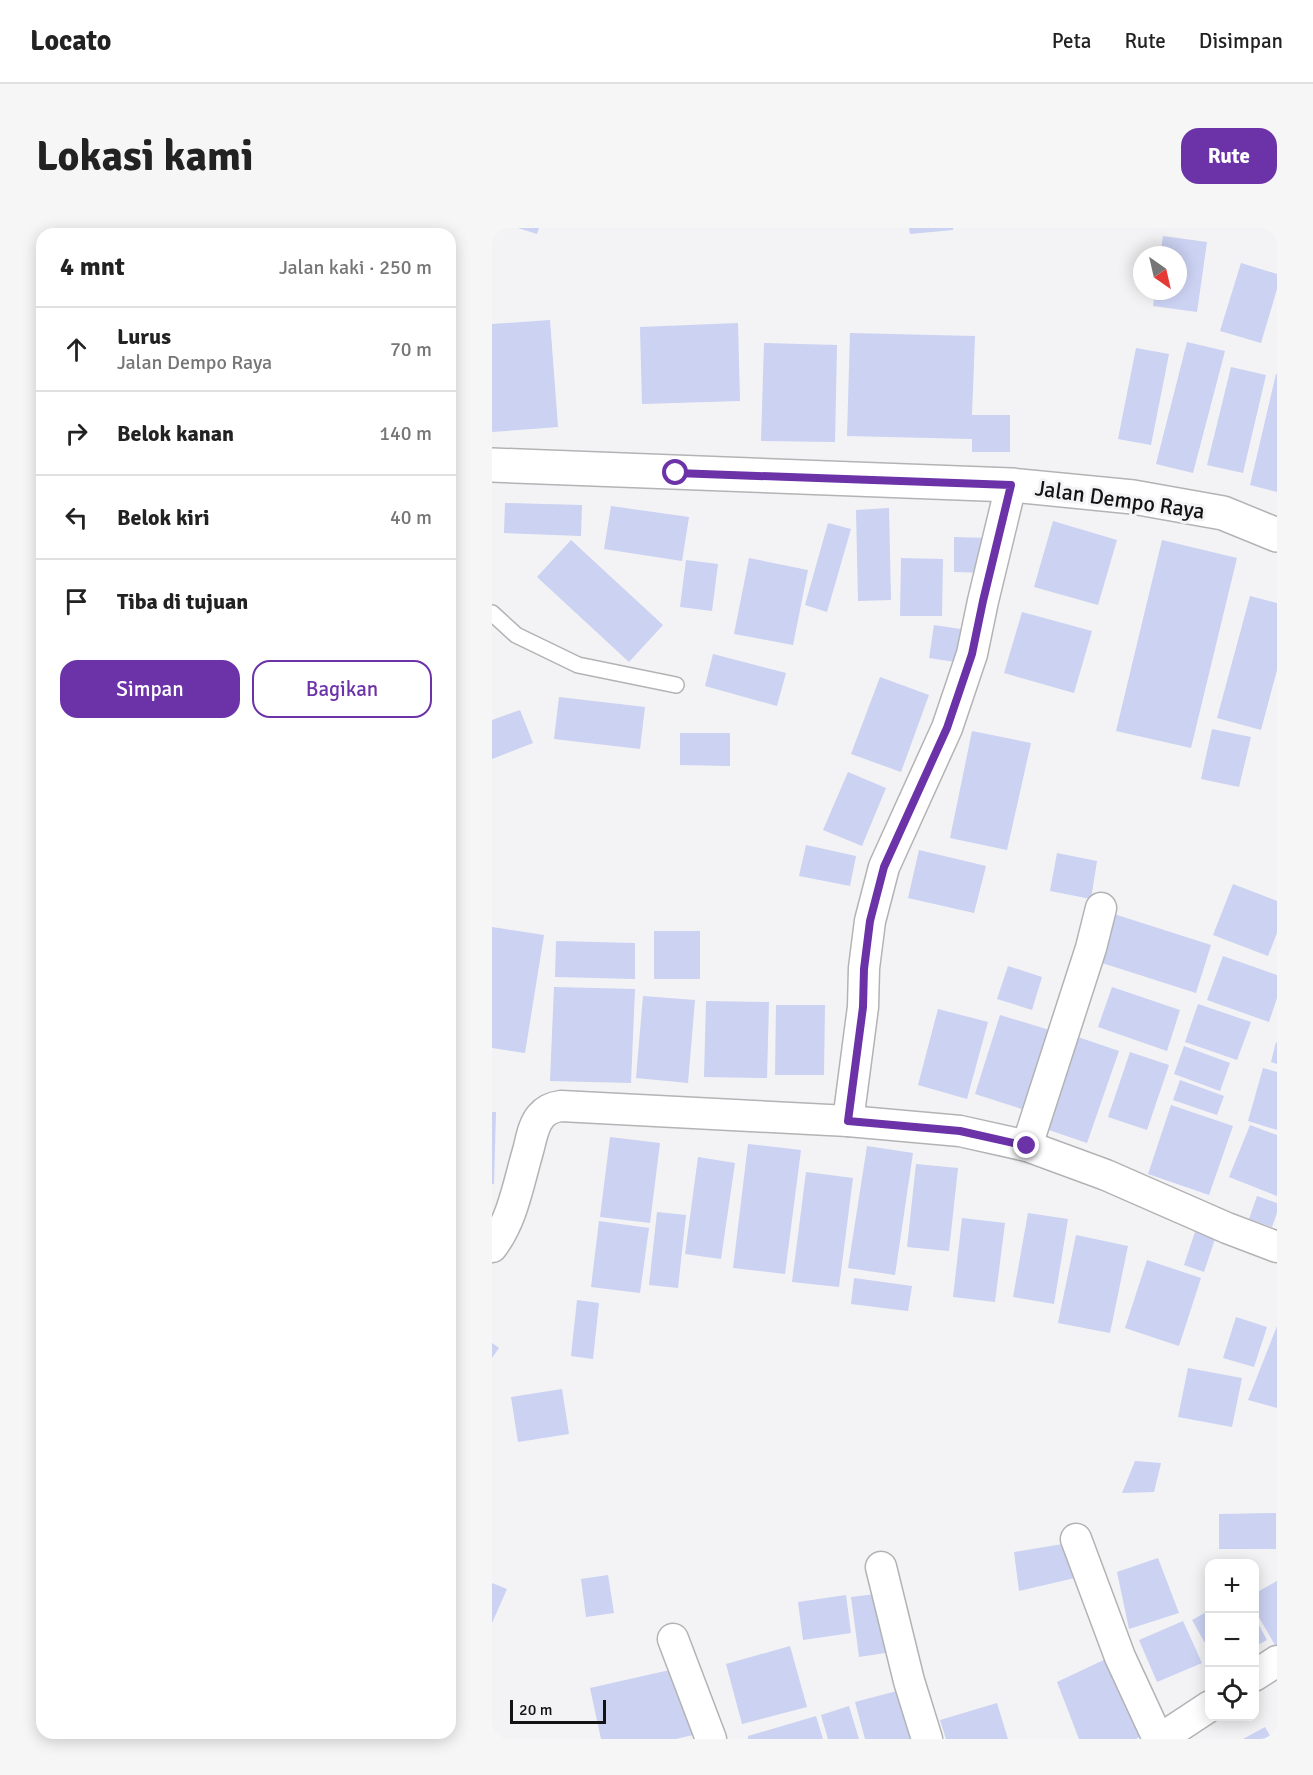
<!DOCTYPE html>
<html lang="id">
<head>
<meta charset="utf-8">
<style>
	:root { --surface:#fff; --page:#f6f6f6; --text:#222; --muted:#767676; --line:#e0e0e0; --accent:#6c33a9 }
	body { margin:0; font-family:Signika,sans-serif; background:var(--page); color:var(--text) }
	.controls { position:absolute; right:18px; bottom:18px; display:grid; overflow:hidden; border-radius:12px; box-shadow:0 3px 15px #0003 }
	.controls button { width:54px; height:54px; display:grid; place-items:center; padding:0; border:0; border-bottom:2px solid var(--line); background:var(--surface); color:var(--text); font:30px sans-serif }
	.compass { position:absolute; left:641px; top:18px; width:54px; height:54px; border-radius:50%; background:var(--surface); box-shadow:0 3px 15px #0003; rotate:146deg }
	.scale { position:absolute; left:18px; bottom:15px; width:96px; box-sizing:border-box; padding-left:6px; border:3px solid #131313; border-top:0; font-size:16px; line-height:21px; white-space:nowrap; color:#131313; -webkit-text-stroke:4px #f3f3f5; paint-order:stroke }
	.stop { position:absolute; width:18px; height:18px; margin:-14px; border:4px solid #6c33a9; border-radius:50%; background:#fff }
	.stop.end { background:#6c33a9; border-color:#fff; box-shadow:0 2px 6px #0008 }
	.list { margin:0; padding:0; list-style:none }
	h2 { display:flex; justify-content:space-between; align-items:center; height:78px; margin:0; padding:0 24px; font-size:26px }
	h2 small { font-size:20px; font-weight:400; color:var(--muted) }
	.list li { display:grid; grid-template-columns:39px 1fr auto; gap:18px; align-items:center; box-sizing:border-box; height:84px; padding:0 24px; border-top:2px solid var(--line) }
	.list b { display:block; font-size:22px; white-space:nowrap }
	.list p { margin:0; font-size:20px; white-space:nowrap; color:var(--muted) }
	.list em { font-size:20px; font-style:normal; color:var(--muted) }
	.actions { display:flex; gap:12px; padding:18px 24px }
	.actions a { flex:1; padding:14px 0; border:2px solid var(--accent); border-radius:18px; text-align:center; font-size:21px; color:var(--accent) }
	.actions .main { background:var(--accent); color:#fff }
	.icon { flex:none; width:33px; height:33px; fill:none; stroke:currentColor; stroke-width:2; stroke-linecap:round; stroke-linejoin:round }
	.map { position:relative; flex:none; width:785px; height:1511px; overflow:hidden; border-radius:18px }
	header { display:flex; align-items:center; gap:36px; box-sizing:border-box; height:84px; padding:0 30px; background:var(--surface); border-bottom:2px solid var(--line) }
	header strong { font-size:28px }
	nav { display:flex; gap:33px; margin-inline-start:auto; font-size:21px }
	.intro { display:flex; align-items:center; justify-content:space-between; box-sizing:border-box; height:144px; padding:0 36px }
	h1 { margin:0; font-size:42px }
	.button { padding:15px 27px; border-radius:18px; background:var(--accent); color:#fff; font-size:21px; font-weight:700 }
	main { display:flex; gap:36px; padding:0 36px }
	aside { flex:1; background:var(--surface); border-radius:18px; box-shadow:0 3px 15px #0003 }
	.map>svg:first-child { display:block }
	.building { fill:#cbd2f2 }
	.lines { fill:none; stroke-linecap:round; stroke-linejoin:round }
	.service-casing { stroke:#b3b3b5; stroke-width:18 }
	.minor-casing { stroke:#b3b3b5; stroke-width:33 }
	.primary-casing { stroke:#b3b3b5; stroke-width:36 }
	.service { stroke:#fff; stroke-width:15 }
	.minor { stroke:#fff; stroke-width:30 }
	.primary { stroke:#fff; stroke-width:33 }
	.route { stroke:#6c33a9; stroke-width:8 }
	.labels { text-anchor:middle; stroke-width:6; stroke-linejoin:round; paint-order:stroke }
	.street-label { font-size:22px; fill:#131313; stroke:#f3f3f5 }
</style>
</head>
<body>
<header>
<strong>Locato</strong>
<nav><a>Peta</a><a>Rute</a><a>Disimpan</a></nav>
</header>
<div class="intro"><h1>Lokasi kami</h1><a class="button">Rute</a></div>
<main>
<aside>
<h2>4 mnt<small>Jalan kaki · 250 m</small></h2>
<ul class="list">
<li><svg class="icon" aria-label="ahead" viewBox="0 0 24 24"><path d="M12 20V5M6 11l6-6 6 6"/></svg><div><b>Lurus</b><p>Jalan Dempo Raya</p></div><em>70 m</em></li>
<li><svg class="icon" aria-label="right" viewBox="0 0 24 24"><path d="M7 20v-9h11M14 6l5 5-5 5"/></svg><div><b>Belok kanan</b></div><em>140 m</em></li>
<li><svg class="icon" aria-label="left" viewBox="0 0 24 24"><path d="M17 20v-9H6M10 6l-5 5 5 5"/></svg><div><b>Belok kiri</b></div><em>40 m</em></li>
<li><svg class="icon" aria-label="arrive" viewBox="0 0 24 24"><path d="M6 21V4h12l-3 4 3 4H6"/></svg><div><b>Tiba di tujuan</b></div></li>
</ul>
<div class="actions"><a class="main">Simpan</a><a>Bagikan</a></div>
</aside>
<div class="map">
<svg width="785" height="1511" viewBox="0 0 785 1511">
	<rect width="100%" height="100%" fill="#f3f3f5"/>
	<g class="building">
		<polygon points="26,0 47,0 45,6"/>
		<polygon points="417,0 461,0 461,2 418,6"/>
		<polygon points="671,8 715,14 705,84 661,78 663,63 686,63 686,27 668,27"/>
		<polygon points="749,35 785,46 785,61 769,115 728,103"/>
		<polygon points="58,92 66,199 0,204 0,96"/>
		<polygon points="246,95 248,173 150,176 148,99"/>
		<polygon points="358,105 483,108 480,187 518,187 518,224 480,224 480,211 355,208"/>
		<polygon points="695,114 733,123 701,245 664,236"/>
		<polygon points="272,115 345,117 343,214 269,213"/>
		<polygon points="644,120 677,126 659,217 626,211"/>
		<polygon points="739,139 774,147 751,245 715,237"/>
		<polygon points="784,146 785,146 785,264 758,257"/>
		<polygon points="13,275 90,277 89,308 12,305"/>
		<polygon points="119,278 197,289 190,333 112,321"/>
		<polygon points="397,280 399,372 366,373 364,282"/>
		<polygon points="561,293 625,312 606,377 542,359"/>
		<polygon points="336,295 359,301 335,384 313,377"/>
		<polygon points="462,309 497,310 496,345 462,344"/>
		<polygon points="79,312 171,397 137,434 45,349"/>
		<polygon points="670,312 745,330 699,520 624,503"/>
		<polygon points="257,330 316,342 301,417 242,406"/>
		<polygon points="409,330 451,331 450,388 408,388"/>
		<polygon points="194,332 226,336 220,383 188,379"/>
		<polygon points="758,368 785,375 785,442 769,502 725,490"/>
		<polygon points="530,384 600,403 582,465 512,445"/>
		<polygon points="442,397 482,403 476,436 437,430"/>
		<polygon points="221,426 294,445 285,478 213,458"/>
		<polygon points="388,449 437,467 409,544 359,526"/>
		<polygon points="67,469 153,479 148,521 62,511"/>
		<polygon points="28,482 41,515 0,531 0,492"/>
		<polygon points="720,501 759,509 747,559 709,551"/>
		<polygon points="480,503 539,515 515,622 458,610"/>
		<polygon points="188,505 238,505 238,538 188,537"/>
		<polygon points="356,544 394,560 370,618 331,602"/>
		<polygon points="314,617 364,628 358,658 307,648"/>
		<polygon points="427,622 494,638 482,685 416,670"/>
		<polygon points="565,625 605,633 599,671 558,663"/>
		<polygon points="741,656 785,673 785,705 776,728 721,707"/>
		<polygon points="622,686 719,717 704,765 607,734"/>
		<polygon points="0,699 52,707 33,825 0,820"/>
		<rect x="162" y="703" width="46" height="48"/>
		<polygon points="64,713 143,715 143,751 63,749"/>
		<polygon points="731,728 785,747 785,770 777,794 715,772"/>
		<polygon points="516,738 550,749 540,782 505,771"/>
		<polygon points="62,759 143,761 139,855 58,853"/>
		<polygon points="620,759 688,782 675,823 606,799"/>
		<polygon points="151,768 203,772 196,855 144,850"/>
		<polygon points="214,773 277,774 275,850 212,849"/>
		<polygon points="706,776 759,794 745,832 693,814"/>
		<polygon points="284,777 333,777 332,847 283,847"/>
		<polygon points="446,781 496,794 475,871 426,857"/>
		<polygon points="508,787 564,804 539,884 483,866"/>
		<polygon points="580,807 627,823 595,915 548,899"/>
		<polygon points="784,814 785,815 785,836 779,834"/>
		<polygon points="692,818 738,835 728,863 682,846"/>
		<polygon points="638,824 677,837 655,902 616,889"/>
		<polygon points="771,840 785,844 785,902 756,893"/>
		<polygon points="688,852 732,868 725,887 681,872"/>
		<polygon points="679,877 741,898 717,967 656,946"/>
		<polygon points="0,884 4,884 2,956 0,956"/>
		<polygon points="758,897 785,907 785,968 737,949"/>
		<polygon points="118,909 168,915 158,995 108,989"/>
		<polygon points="256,916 309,922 293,1046 241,1040"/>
		<polygon points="375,918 421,925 403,1047 356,1040"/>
		<polygon points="206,929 243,935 229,1031 193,1026"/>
		<polygon points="424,936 466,940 457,1023 415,1019"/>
		<polygon points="314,944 361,950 347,1059 300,1054"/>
		<polygon points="765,968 785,975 785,985 780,999 757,991"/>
		<polygon points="165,984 194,987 186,1060 157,1057"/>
		<polygon points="536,985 576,991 562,1076 521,1069"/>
		<polygon points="470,990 513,995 503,1074 461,1069"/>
		<polygon points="107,993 157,1000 148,1065 99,1059"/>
		<polygon points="703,1004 723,1011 712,1044 692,1037"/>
		<polygon points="584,1007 636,1018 618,1105 566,1095"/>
		<polygon points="655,1032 709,1050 687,1118 633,1100"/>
		<polygon points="362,1050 420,1058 416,1083 359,1076"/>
		<polygon points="85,1072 107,1075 101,1131 79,1128"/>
		<polygon points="744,1089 775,1099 762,1139 731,1130"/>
		<polygon points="785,1098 785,1180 756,1172"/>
		<polygon points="0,1115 7,1120 0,1130"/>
		<polygon points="696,1140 750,1150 740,1199 686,1189"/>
		<polygon points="70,1161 77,1206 26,1214 19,1169"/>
		<polygon points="643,1233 669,1235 662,1264 630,1265"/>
		<polygon points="784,1285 784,1321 727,1321 727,1286"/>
		<polygon points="583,1314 587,1349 527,1363 522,1324"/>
		<polygon points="666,1330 687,1385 637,1401 625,1344"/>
		<polygon points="116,1347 122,1385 94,1389 89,1351"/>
		<polygon points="785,1353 785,1417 783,1417 762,1381 762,1366"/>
		<polygon points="0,1355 15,1361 0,1395"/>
		<polygon points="392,1365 400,1424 367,1429 359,1369"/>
		<polygon points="354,1367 359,1405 311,1412 306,1374"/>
		<polygon points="718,1382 718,1424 700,1392"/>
		<polygon points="762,1388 775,1412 762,1419"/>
		<polygon points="691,1393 710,1435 665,1454 647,1412"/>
		<polygon points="298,1418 315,1479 250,1496 234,1436"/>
		<polygon points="618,1429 659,1503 644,1511 587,1511 565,1454"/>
		<polygon points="191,1439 205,1506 184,1511 109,1511 98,1460"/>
		<polygon points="416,1460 430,1511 373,1511 363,1474"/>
		<polygon points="505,1475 516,1511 454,1511 448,1492"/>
		<polygon points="357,1478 367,1511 336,1511 329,1487"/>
		<polygon points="324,1488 331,1511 256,1511 256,1508"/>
		<polygon points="773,1499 780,1511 751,1511"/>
	</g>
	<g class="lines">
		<g class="service-casing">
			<polyline id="service" points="0,385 24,407 86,437 184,457"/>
		</g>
		<g class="minor-casing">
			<g id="minor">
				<polyline points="356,893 371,779 372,740 378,693 392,639 455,500 480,426 491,373 519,257"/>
				<polyline points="535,918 599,720 609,680"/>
				<path d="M0,1019C21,991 26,957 36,923C39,912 41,897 49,888C54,882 61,879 69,878L356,893L468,903L535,918L614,947L735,1000L785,1019"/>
				<polyline points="584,1311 628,1429 666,1511"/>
				<polyline points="389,1339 417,1453 435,1511"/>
				<polyline points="181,1411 219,1511"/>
				<polyline points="762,1448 785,1433"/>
				<polyline points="668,1511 718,1478"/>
			</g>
		</g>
		<g class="primary-casing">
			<polyline id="primary" points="0,237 519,257 641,269 731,285 785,307"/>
		</g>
		<use href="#service" class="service"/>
		<use href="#minor" class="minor"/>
		<use href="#primary" class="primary"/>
	</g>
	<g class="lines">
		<polyline class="route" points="184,245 519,257 491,373 480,426 455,500 392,639 378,693 372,741 371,779 356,893 468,903 535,918"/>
	</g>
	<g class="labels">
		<g class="street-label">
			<text transform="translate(628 271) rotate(8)" y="8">Jalan Dempo Raya</text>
		</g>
	</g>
</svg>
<div class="controls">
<button>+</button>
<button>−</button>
<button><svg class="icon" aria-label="locate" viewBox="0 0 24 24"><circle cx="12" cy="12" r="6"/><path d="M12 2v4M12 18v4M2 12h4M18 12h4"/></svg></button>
</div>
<svg class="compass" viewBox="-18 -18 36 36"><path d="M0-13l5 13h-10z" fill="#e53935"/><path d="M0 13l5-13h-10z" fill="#767676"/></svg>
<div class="scale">20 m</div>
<div class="stop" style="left:184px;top:245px"></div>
<div class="stop end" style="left:535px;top:918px"></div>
</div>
</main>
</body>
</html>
